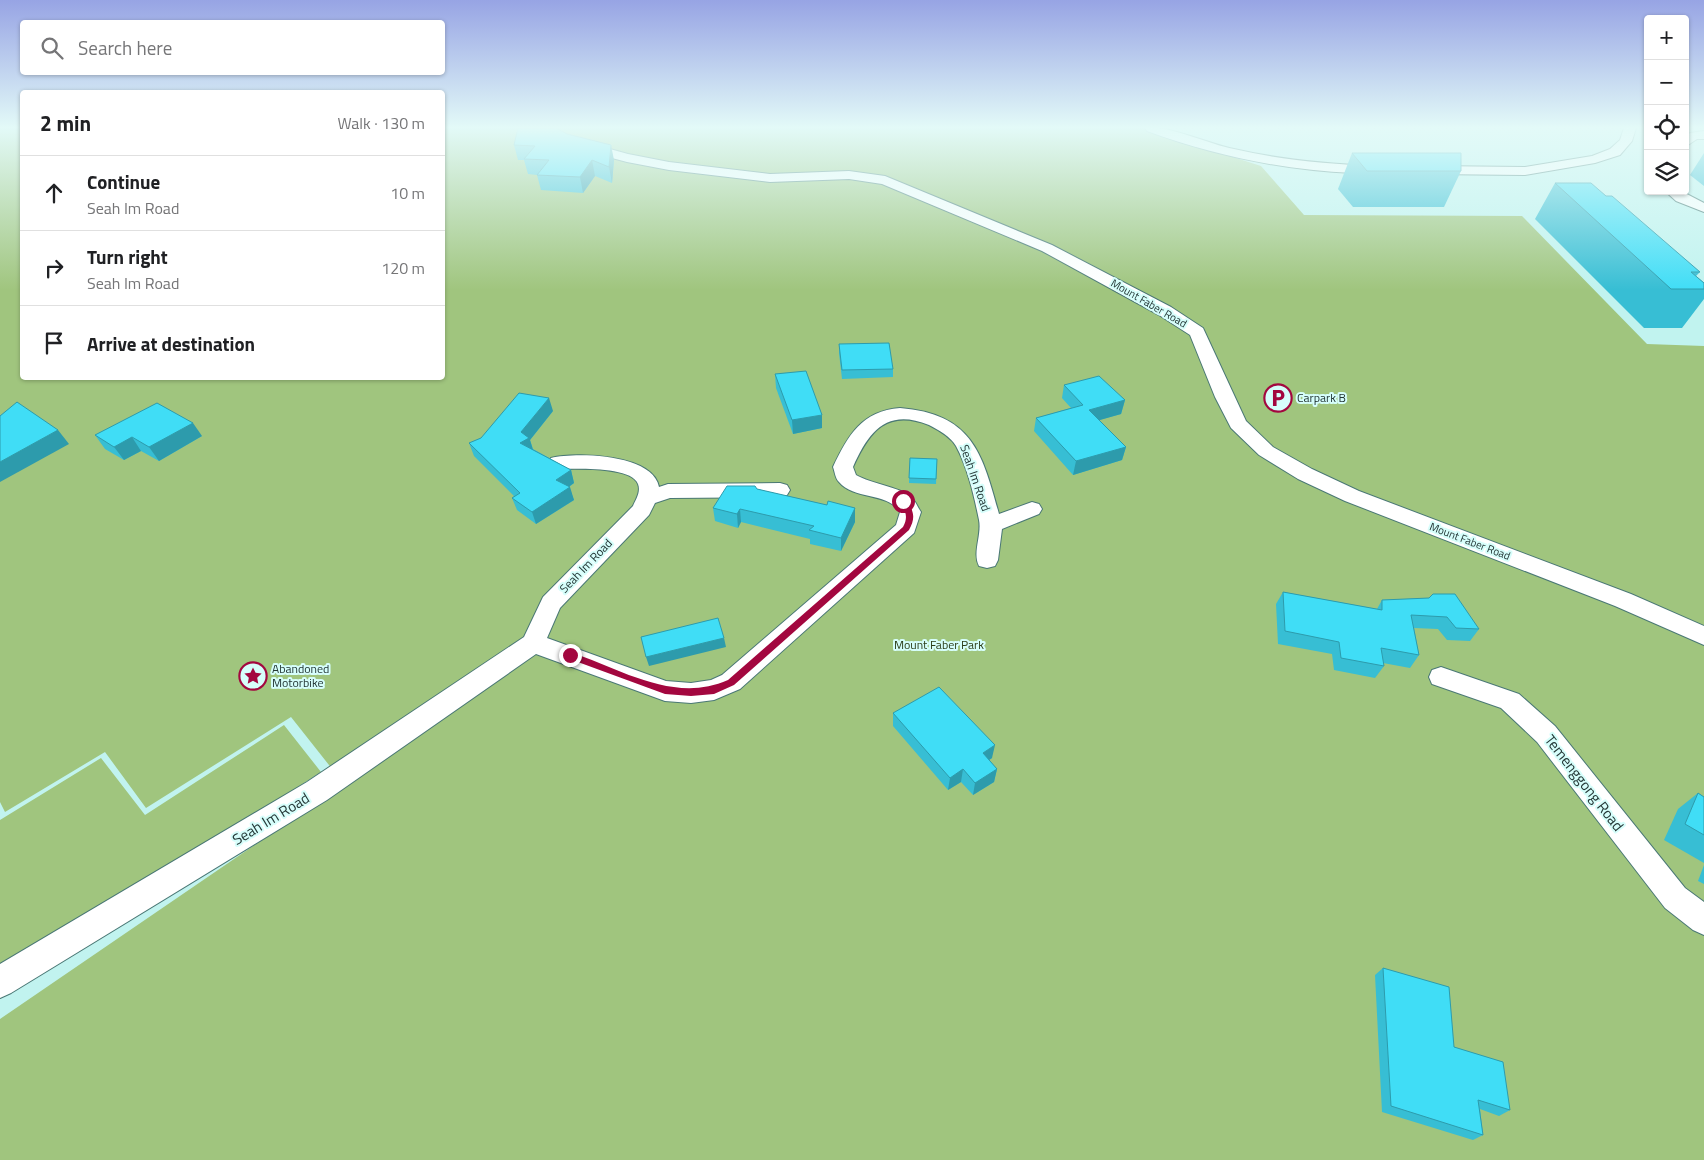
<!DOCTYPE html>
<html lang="en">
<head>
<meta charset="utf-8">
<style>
	:root { --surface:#fff; --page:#f2f2f2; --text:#202124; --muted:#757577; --line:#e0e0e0 }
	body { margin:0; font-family:"Titillium Web",sans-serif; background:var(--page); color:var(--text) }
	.controls { position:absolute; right:15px; top:15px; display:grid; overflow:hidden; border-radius:5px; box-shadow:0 1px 4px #0004 }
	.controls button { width:45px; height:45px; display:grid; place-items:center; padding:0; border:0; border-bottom:1px solid var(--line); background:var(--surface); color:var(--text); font:25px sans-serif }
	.stop { position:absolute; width:15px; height:15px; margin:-11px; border:4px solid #a3073f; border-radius:50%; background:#fff }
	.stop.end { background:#a3073f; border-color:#fff; box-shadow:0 1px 5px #0008 }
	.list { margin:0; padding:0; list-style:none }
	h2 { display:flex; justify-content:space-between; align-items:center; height:65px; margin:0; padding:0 20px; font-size:21px }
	h2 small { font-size:16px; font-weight:400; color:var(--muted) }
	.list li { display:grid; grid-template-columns:32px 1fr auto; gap:15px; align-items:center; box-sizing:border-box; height:75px; padding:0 20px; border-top:1px solid var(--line) }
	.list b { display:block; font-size:19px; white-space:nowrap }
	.list p { margin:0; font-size:16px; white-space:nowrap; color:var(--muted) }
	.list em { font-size:16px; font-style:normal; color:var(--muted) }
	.icon { flex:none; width:28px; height:28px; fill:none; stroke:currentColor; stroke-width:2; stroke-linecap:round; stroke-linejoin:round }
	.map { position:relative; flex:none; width:1704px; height:1160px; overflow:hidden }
	.search { position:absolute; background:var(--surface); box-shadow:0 1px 4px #0004; left:20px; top:20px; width:425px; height:55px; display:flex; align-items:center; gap:12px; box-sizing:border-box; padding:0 18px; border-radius:5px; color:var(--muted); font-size:19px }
	.panel { position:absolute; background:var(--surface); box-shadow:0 1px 4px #0004; left:20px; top:90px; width:425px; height:290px; border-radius:5px }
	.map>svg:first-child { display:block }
	.green { fill:#a0c57e }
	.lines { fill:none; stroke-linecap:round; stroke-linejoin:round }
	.street-casing { stroke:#4a7875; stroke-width:2 }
	.street { fill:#fff; fill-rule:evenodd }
	.wall { fill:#37bed4 }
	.shaded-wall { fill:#2d9bac }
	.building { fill:#40ddf6; stroke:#2d9bac }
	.route { fill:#a3073f }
	.labels { text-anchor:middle; stroke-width:4; stroke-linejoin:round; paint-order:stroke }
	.far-street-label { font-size:11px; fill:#243736; stroke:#d6fefb }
	.poi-label { font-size:12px; fill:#243736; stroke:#d6fefb; text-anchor:start }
	.street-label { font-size:12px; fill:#243736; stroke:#d6fefb }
	.park-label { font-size:12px; fill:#2b3d18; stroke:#d6fefb }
	.near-street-label { font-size:15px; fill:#243736; stroke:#d6fefb }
</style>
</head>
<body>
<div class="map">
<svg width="1704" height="1160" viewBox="0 0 1704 1160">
	<rect width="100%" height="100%" fill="#c1f3ef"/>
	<g class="green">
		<polygon points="0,128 22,128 22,378 442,378 443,128 1142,128 1261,166 1304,215 1522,216 1647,344 1704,346 1704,1160 0,1160 0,1019 344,784 291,717 146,808 105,752 5,812 0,802"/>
		<polygon points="284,725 321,772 0,980 0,820 101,758 145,815"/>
	</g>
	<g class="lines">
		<g class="street-casing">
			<g id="street">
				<polygon points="536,128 551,128 581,141 628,154 669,162 770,174 849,171 885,176 1052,245 1171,307 1203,328 1246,421 1273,447 1312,469 1359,491 1631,594 1704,626 1704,645 1615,606 1345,501 1298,479 1259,455 1231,428 1215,397 1190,335 1159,315 1042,251 882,184 849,179 770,182 669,170 627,162 571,147"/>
				<path d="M1145,128C1170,125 1208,144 1234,149C1281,160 1328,164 1376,166L1383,170C1377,177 1362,173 1353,173C1282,170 1213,155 1147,131Z"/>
				<polygon points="1624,128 1636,128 1632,141 1620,155 1595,163 1525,175 1430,174 1423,170 1430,166 1525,167 1592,156 1610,149 1620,140"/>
				<polygon points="1704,131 1704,139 1697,139 1685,147 1685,137 1690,133"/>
				<polygon points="1665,191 1681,191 1704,203 1704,212 1676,201"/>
				<path d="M900,408C972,414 982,452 999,514L1032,502L1039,504L1042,509L1039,514L1002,529L998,560L995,566L987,568L979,566C972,553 982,535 979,520C974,496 968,468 956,446C951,437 939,430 929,425C887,408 869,431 853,467L856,475C871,484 901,487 912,498C916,502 918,508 921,512L914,533L740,689L714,700L691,703L665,701L536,654L327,800L11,993L0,998V964L307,782L524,637L543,597L633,506C636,499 641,492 638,484C631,466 575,469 558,469L551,468L548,463L551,458C577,452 653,454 659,487L668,484L780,483L787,485L790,490L787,495L780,497L670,498L655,503L649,515L560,608L547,638L666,681L691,683L711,680L722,675L896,525L900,512C888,492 854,500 839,482C835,478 835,472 833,467C848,435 862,411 900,408Z"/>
				<polygon points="1441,667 1519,694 1555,726 1685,888 1704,902 1704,935 1693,930 1665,908 1537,742 1501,708 1432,684 1429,677 1432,670"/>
			</g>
		</g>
		<use href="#street" class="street"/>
	</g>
	<g class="wall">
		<polygon points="518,128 614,160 612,183 595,176 583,193 541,190 537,175 528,174 524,160 518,160 514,145"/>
		<polygon points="1352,153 1461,171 1444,207 1353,207 1338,189"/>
		<polygon points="1704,153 1704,186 1690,175"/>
		<polygon points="1555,183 1606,196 1700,272 1696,276 1704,283 1704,299 1682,328 1644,328 1535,219"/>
		<polygon points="839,344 893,369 893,377 842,379 839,353"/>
		<polygon points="775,374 822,428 793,434 776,388"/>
		<polygon points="1064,385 1125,400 1121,414 1099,420 1126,447 1122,460 1073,475 1034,431 1036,418 1071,408 1062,398"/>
		<polygon points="553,411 530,440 533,449 571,470 574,483 569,487 574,500 536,524 517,510 512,498 514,496 474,456 469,443 481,438"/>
		<polygon points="95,435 202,436 159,461 141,451 124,460 105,449"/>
		<polygon points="910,458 937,459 936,484 909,483"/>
		<polygon points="757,489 827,505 855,508 855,522 841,551 810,544 810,539 741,522 738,528 715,521 713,508"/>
		<polygon points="1283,592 1377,609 1382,600 1429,598 1479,629 1470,641 1447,640 1438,629 1414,628 1419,655 1410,668 1383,663 1384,666 1375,678 1334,670 1332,654 1278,644 1276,604"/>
		<polygon points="893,713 992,758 989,760 997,769 994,782 973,795 961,782 948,790 893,726"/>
		<polygon points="1698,793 1704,797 1704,863 1664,840 1678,809"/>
		<polygon points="1704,865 1704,884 1698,881"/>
		<polygon points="1383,968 1454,1047 1510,1110 1499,1116 1480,1109 1483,1135 1473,1140 1382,1112 1375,975"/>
	</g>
	<g class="shaded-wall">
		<polygon points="611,145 614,160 612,183 609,167"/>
		<polygon points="592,160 595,176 583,193 580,177"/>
		<polygon points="549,398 553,411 530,440 533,450 520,443 521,432"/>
		<polygon points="1125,400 1121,414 1086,424 1089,410"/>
		<polygon points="822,415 822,428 793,434 792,420"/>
		<polygon points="193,423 202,436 159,461 149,447"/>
		<polygon points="58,430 69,444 0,482 0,462"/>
		<polygon points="132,437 141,451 124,460 114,447"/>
		<polygon points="1126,447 1122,460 1073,475 1076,461"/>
		<polygon points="571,470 574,483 560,493 556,480"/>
		<polygon points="570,487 574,500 536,524 532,512"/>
		<polygon points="855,508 855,522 841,551 841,538"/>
		<polygon points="740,509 741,522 738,528 737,514"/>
		<polygon points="724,638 726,647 649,666 646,657"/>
		<polygon points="995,745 992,758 980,766 983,753"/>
		<polygon points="963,769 961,782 948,790 950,778"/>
		<polygon points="997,769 994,782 973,795 975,783"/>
	</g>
	<g class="building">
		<polygon points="518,128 556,128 567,134 611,145 609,167 592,160 580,177 537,175 549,160 524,159 535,146 514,145"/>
		<polygon points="1352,153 1461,153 1461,171 1367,171"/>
		<polygon points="1555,183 1591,183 1606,196 1612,196 1700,272 1691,272 1704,283 1704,289 1671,289"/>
		<polygon points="889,343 893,369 842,370 839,344"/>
		<polygon points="806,371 822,415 792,420 775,374"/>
		<polygon points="1099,376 1125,400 1089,410 1126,447 1076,461 1036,418 1083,405 1064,385"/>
		<polygon points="519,393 549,398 521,432 529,438 520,443 571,470 556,480 570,487 532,512 512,498 520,493 469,443 481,438"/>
		<polygon points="17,402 58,430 0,462 0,416"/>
		<polygon points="157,403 193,423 149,447 132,437 114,447 95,435"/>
		<polygon points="910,458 937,459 936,479 909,478"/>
		<polygon points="727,486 755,486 757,489 827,505 828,501 855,508 841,538 809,530 814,526 740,509 737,514 713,508"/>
		<polygon points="1283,592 1382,610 1382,600 1429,598 1433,594 1455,594 1479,629 1456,628 1447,617 1411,615 1419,655 1381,648 1384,666 1341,658 1339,642 1285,631"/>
		<polygon points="718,618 724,638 646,657 641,637"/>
		<polygon points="939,687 995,745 983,753 997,769 975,783 963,769 950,778 893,713"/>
		<polygon points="1698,793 1704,797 1704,835 1685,824"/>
		<polygon points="1383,968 1449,987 1454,1047 1503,1062 1510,1110 1478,1100 1483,1135 1391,1106"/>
	</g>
	<linearGradient id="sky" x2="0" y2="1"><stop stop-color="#97a4e4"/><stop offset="0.44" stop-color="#e3faf8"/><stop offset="1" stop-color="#e3faf8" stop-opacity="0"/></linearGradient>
	<rect width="1704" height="290" fill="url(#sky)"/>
	<path class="route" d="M900,499H905C914,510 916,518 909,530L734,685L714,694L691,696L665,694L567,658L566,655L570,652C621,669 674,704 728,680L903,527C909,516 905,510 899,501Z"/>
	<defs>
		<g id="parking-ring" transform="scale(1.4375)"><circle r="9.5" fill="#d6fefb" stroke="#a3073f" stroke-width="1.5"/><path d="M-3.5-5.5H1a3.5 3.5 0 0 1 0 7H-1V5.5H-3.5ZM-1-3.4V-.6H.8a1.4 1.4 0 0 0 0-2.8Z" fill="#a3073f"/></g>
		<g id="sight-ring" transform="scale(1.4375)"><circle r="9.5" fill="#d6fefb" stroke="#a3073f" stroke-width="1.5"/><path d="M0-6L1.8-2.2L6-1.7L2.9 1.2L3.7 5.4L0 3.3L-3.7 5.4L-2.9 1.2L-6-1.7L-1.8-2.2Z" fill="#a3073f"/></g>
	</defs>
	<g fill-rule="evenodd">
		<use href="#parking-ring" x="1278" y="398"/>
		<use href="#sight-ring" x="253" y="676"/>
	</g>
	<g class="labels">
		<g class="far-street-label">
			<text transform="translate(1149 303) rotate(30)" y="4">Mount Faber Road</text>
			<text transform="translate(1470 541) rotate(21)" y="4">Mount Faber Road</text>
		</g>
		<g class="poi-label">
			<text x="1297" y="402">Carpark B</text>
			<text x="272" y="673">Abandoned<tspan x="272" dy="14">Motorbike</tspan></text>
		</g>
		<g class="street-label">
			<text transform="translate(975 478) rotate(71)" y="4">Seah Im Road</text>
			<text transform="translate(586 566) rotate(-46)" y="4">Seah Im Road</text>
		</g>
		<g class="park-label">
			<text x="939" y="649">Mount Faber Park</text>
		</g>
		<g class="near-street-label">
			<text transform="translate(1584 783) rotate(52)" y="5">Temenggong Road</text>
			<text transform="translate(271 819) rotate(-31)" y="5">Seah Im Road</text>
		</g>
	</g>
</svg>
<div class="controls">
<button>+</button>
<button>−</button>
<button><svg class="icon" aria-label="locate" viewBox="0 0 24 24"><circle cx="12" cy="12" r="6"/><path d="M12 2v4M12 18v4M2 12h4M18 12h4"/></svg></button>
<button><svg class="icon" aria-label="layers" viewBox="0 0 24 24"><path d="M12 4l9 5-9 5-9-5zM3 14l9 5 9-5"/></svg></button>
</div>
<div class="stop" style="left:903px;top:501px"></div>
<div class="stop end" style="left:570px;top:655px"></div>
<div class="search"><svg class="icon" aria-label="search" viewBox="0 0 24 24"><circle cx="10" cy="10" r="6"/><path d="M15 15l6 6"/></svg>Search here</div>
<section class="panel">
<h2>2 min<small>Walk · 130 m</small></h2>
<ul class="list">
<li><svg class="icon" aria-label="ahead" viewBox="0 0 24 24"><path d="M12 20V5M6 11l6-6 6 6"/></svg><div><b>Continue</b><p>Seah Im Road</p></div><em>10 m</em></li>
<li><svg class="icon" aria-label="right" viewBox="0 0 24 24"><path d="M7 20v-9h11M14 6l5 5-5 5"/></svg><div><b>Turn right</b><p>Seah Im Road</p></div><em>120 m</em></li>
<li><svg class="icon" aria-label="arrive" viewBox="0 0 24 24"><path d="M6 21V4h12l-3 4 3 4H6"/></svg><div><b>Arrive at destination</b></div></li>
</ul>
</section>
</div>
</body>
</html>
